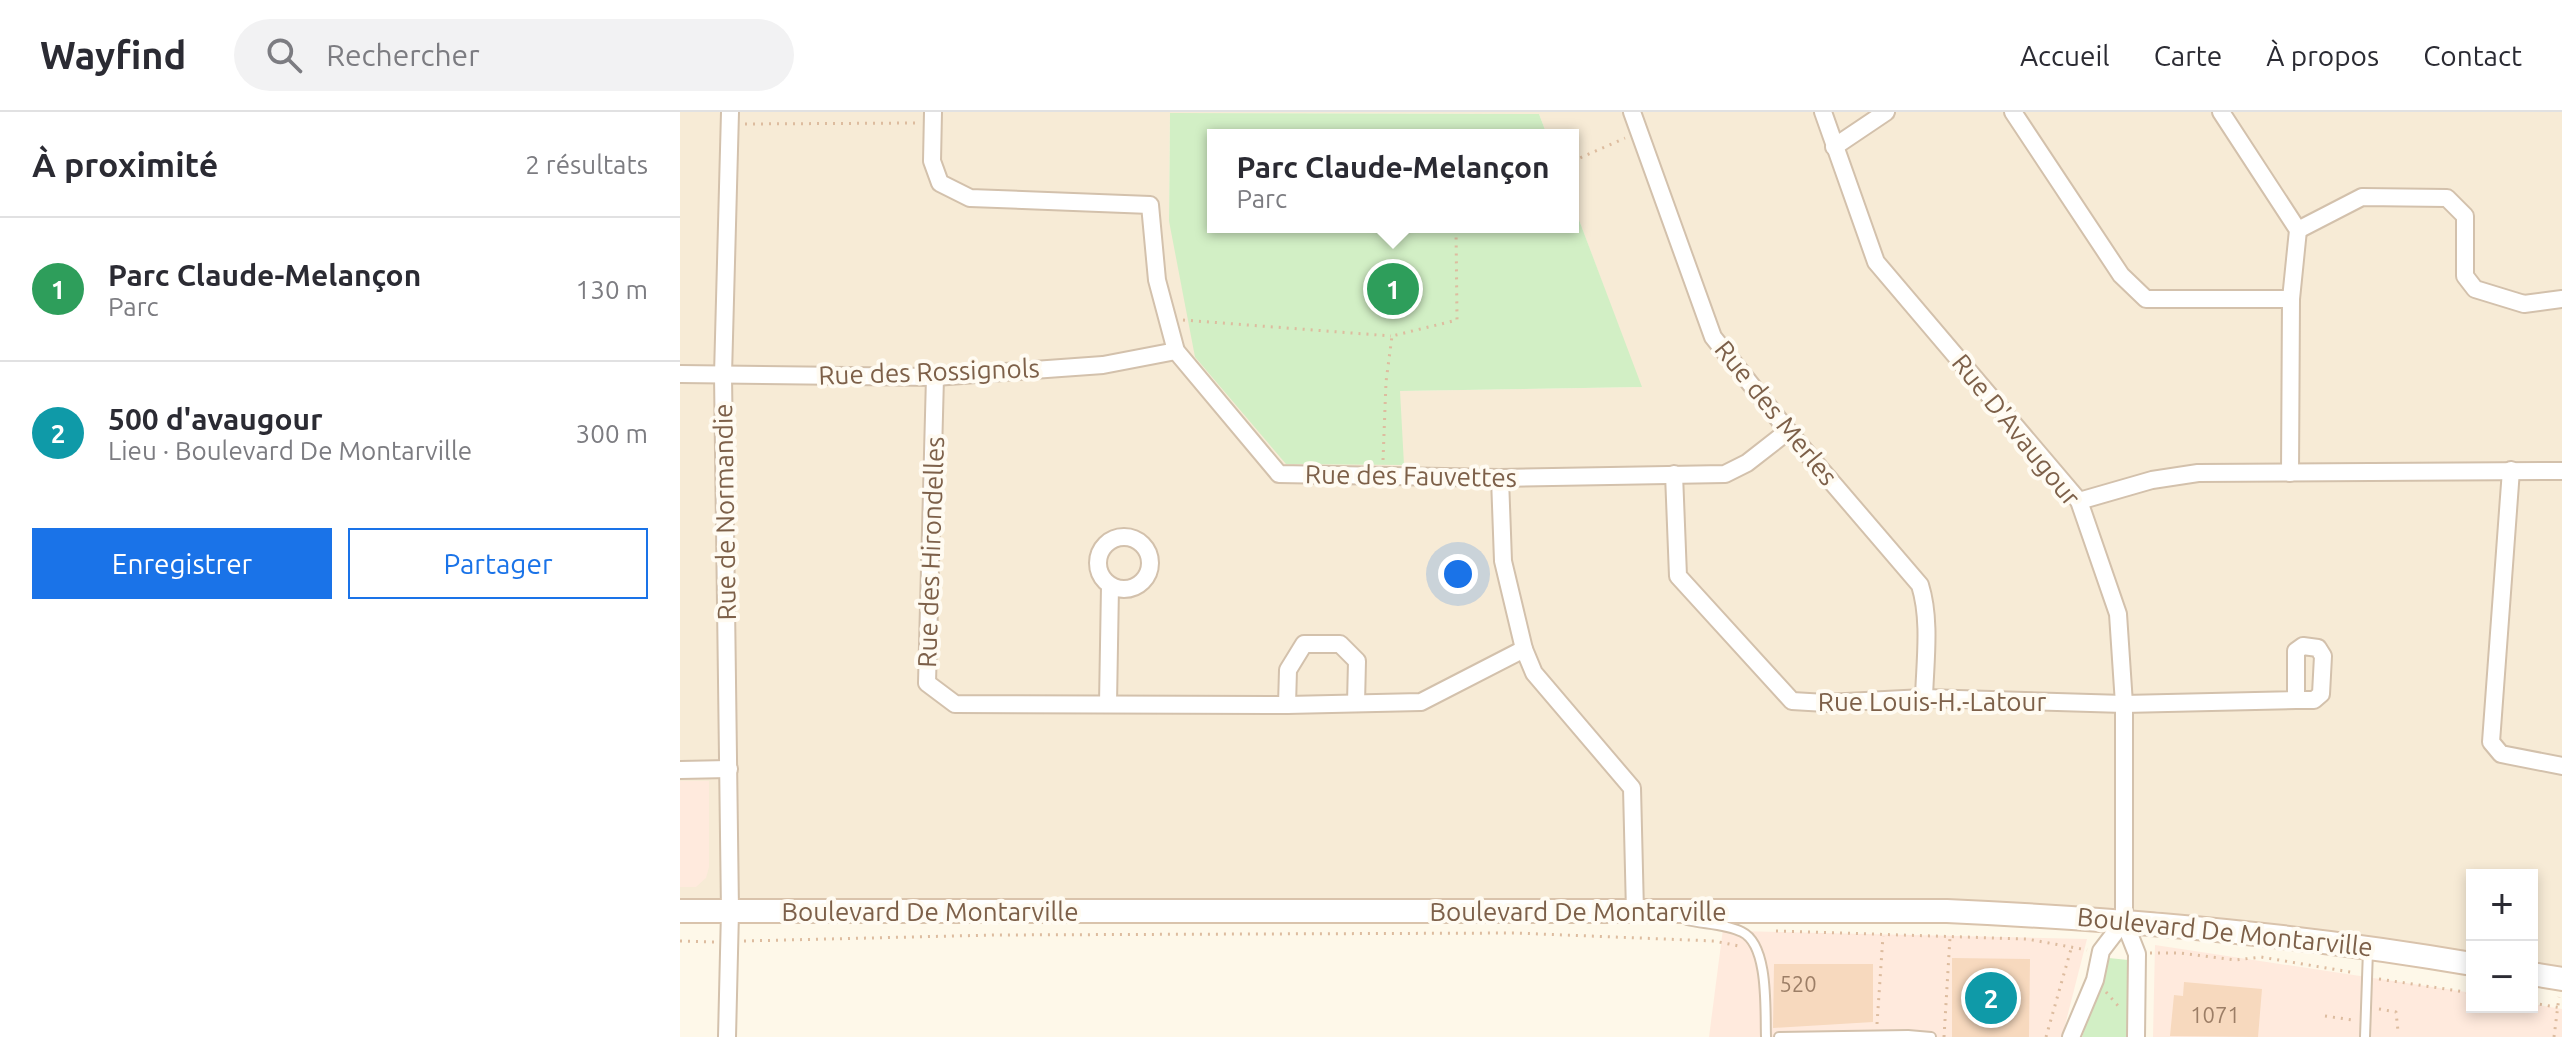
<!DOCTYPE html>
<html lang="fr">
<head>
<meta charset="utf-8">
<style>
	:root { --surface:#fff; --page:#f2f2f3; --text:#2b2b33; --muted:#7c7c81; --line:#e1e1e2; --accent:#1a73e8 }
	body { margin:0; font-family:Ubuntu,sans-serif; background:var(--page); color:var(--text) }
	.controls { position:absolute; right:24px; bottom:24px; display:grid; overflow:hidden; border-radius:0px; box-shadow:0 4px 12px #0003 }
	.controls button { width:72px; height:72px; display:grid; place-items:center; padding:0; border:0; border-bottom:2px solid var(--line); background:var(--surface); color:var(--text); font:40px sans-serif }
	.you { position:absolute; left:778px; top:462px; width:28px; height:28px; margin:-20px; border:6px solid #fff; border-radius:50%; background:#1a73e8; box-shadow:0 0 0 12px #1a73e833 }
	.badge { display:grid; place-items:center; width:52px; height:52px; border-radius:50%; background:var(--accent); color:#fff; font-size:26px; font-weight:700 }
	.pin { position:absolute; translate:-50% -50%; border:4px solid #fff; box-shadow:0 2px 8px #0006 }
	.popup { position:absolute; left:527px; top:17px; width:372px; height:104px; box-sizing:border-box; display:grid; place-content:center; border-radius:0px; background:var(--surface); filter:drop-shadow(0 2px 6px #0005); font-size:26px; white-space:nowrap; color:var(--muted) }
	.popup b { font-size:30px; color:var(--text) }
	.popup::after { content:''; position:absolute; left:50%; top:100%; margin-left:-16px; border:16px solid transparent; border-top-color:var(--surface) }
	.list { margin:0; padding:0; list-style:none }
	h2 { display:flex; justify-content:space-between; align-items:center; height:104px; margin:0; padding:0 32px; font-size:34px }
	h2 small { font-size:26px; font-weight:400; color:var(--muted) }
	.list li { display:grid; grid-template-columns:52px 1fr auto; gap:24px; align-items:center; box-sizing:border-box; height:144px; padding:0 32px; border-top:2px solid var(--line) }
	.list b { display:block; font-size:30px; white-space:nowrap }
	.list p { margin:0; font-size:26px; white-space:nowrap; color:var(--muted) }
	.list em { font-size:26px; font-style:normal; color:var(--muted) }
	.actions { display:flex; gap:16px; padding:24px 32px }
	.actions a { flex:1; padding:18px 0; border:2px solid var(--accent); border-radius:0px; text-align:center; font-size:28px; color:var(--accent) }
	.actions .main { background:var(--accent); color:#fff }
	.icon { flex:none; width:44px; height:44px; fill:none; stroke:currentColor; stroke-width:2; stroke-linecap:round; stroke-linejoin:round }
	.map { position:relative; flex:none; width:1882px; height:925px; overflow:hidden }
	header { display:flex; align-items:center; gap:48px; box-sizing:border-box; height:112px; padding:0 40px; background:var(--surface); border-bottom:2px solid var(--line) }
	header strong { font-size:38px }
	nav { display:flex; gap:44px; margin-inline-start:auto; font-size:28px }
	.search { width:560px; height:72px; background:var(--page); display:flex; align-items:center; gap:20px; box-sizing:border-box; padding:0 28px; border-radius:44px; color:var(--muted); font-size:30px }
	main { display:flex }
	aside { flex:1; background:var(--surface) }
	.map>svg:first-child { display:block }
	.residential { fill:#f7ebd6; fill-rule:evenodd }
	.commercial { fill:#ffeadd }
	.green { fill:#d2efc5 }
	.building { fill:#f7d9be }
	.lines { fill:none; stroke-linecap:round; stroke-linejoin:round }
	.lane-casing { stroke:#d3c1ac; stroke-width:12 }
	.street-casing { stroke:#d3c1ac; stroke-width:20 }
	.secondary-casing { stroke:#d9c3ac; stroke-width:26 }
	.path { stroke:#ddbc9f; stroke-width:3; stroke-dasharray:2 6; stroke-linecap:butt }
	.lane { stroke:#fff; stroke-width:8 }
	.street { stroke:#fff; stroke-width:16 }
	.secondary { stroke:#fff; stroke-width:22 }
	.labels { text-anchor:middle; stroke-width:8; stroke-linejoin:round; paint-order:stroke }
	.number-label { font-size:22px; fill:#9c7e66 }
	.street-label { font-size:26px; fill:#7d6049; stroke:#fffbf2 }
</style>
</head>
<body>
<header>
<strong>Wayfind</strong>
<div class="search"><svg class="icon" aria-label="search" viewBox="0 0 24 24"><circle cx="10" cy="10" r="6"/><path d="M15 15l6 6"/></svg>Rechercher</div>
<nav><a>Accueil</a><a>Carte</a><a>À propos</a><a>Contact</a></nav>
</header>
<main>
<aside>
<h2>À proximité<small>2 résultats</small></h2>
<ul class="list">
<li><span class="badge" style="background:#2e9e5b">1</span><div><b>Parc Claude-Melançon</b><p>Parc</p></div><em>130 m</em></li>
<li><span class="badge" style="background:#0f9aa8">2</span><div><b>500 d'avaugour</b><p>Lieu · Boulevard De Montarville</p></div><em>300 m</em></li>
</ul>
<div class="actions"><a class="main">Enregistrer</a><a>Partager</a></div>
</aside>
<div class="map">
<svg width="1882" height="925" viewBox="0 0 1882 925">
	<rect width="100%" height="100%" fill="#fef8e9"/>
	<path class="residential" d="M0,0H1882V867L1852,862V763H1792V852L1590,823L1477,799L1444,809L0,796ZM490,1L859,2L867,23H893V92L961,275L719,279L489,109Z"/>
	<g class="commercial">
		<polygon points="0,669 29,669 29,755 26,766 16,775 0,775"/>
		<polygon points="1043,817 1057,819 1407,827 1382,925 1029,925"/>
		<polygon points="1475,833 1792,881 1792,895 1852,895 1852,892 1882,897 1882,925 1473,925"/>
	</g>
	<g class="green">
		<polygon points="490,1 859,2 867,23 533,23 533,115 893,115 893,92 962,275 720,279 724,353 606,352 515,245 489,109"/>
		<polygon points="1429,846 1448,848 1451,925 1402,925"/>
	</g>
	<g class="building">
		<polygon points="1272,846 1350,847 1349,925 1272,925"/>
		<polygon points="1094,852 1193,852 1193,910 1093,916"/>
		<polygon points="1504,870 1582,877 1578,925 1490,924 1494,883 1503,884"/>
	</g>
	<g class="lines">
		<g class="lane-casing">
			<g id="lane">
				<path d="M1007,808C1023,812 1046,812 1062,820C1089,833 1085,898 1086,925"/>
				<polyline points="1099,925 1228,923 1251,925"/>
				<polyline points="1685,925 1688,838"/>
			</g>
		</g>
		<g class="street-casing">
			<g id="street">
				<polyline points="253,0 252,49 260,71 290,86 470,93 477,168 496,239 599,362 820,366 1045,362 1067,351 1108,319"/>
				<path d="M952,0L1033,225L1108,319L1240,473C1251,508 1245,550 1244,586"/>
				<polyline points="1143,0 1196,150 1399,389 1438,502 1444,592 1444,809 1457,842 1456,925"/>
				<polyline points="1333,0 1441,163 1466,187 1611,187"/>
				<polyline points="1541,0 1618,118 1611,187 1610,361"/>
				<polyline points="1154,35 1206,0"/>
				<polyline points="1618,118 1682,85 1767,86 1785,104 1785,164 1795,177 1844,192 1882,187"/>
				<polyline points="0,262 255,265 423,253 496,239"/>
				<polyline points="255,265 247,571 275,592 607,593 741,590 844,537"/>
				<polyline points="1831,358 1811,630 1821,642 1882,654"/>
				<polyline points="994,362 998,464 1112,589 1146,591 1244,586 1444,592 1616,588 1634,588 1641,582 1643,544 1638,536 1623,534 1616,539 1616,588"/>
				<polyline points="820,366 823,449 844,537 854,561 952,676 955,800"/>
				<polyline points="1399,389 1472,368 1518,361 1882,359"/>
				<circle cx="444" cy="451" r="26"/>
				<polyline points="428,592 430,474"/>
				<polyline points="607,593 608,558 624,532 660,532 677,549 676,591"/>
				<polyline points="0,658 49,657"/>
				<polyline points="47,925 50,799 43,263 50,0"/>
				<polyline points="1391,925 1415,868 1421,839 1444,809"/>
			</g>
		</g>
		<g class="secondary-casing">
			<g id="secondary">
				<path d="M0,799H1267C1443,807 1618,822 1792,852"/>
				<polyline points="1852,862 1882,867"/>
			</g>
		</g>
		<g class="path">
			<polyline points="65,12 237,11"/>
			<polyline points="893,49 945,26"/>
			<polyline points="503,208 711,224"/>
			<polyline points="703,348 706,270 712,224 777,208 776,115"/>
			<polyline points="1096,819 1347,827 1407,838"/>
			<polyline points="0,829 36,830"/>
			<polyline points="64,829 315,823 835,821 1034,829 1059,834"/>
			<polyline points="1470,841 1500,841 1556,848 1581,845 1676,861"/>
			<polyline points="1699,867 1792,881"/>
			<polyline points="1426,880 1439,895"/>
			<polyline points="1852,891 1882,896"/>
			<polyline points="1699,897 1716,900 1718,919"/>
			<polyline points="1645,904 1673,908"/>
			<polyline points="1197,912 1203,824"/>
			<polyline points="1264,925 1270,825"/>
			<polyline points="1366,925 1391,837"/>
			<polyline points="1874,925 1879,885"/>
		</g>
		<use href="#lane" class="lane"/>
		<use href="#street" class="street"/>
		<use href="#secondary" class="secondary"/>
	</g>
	<g class="labels">
		<g class="number-label">
			<text x="1118" y="880">520</text>
			<text x="1535" y="911">1071</text>
		</g>
		<g class="street-label">
			<text transform="translate(249 260) rotate(-2)" y="9">Rue des Rossignols</text>
			<text transform="translate(1096 301) rotate(51)" y="9">Rue des Merles</text>
			<text transform="translate(1336 318) rotate(51)" y="9">Rue D'Avaugour</text>
			<text transform="translate(731 364) rotate(1)" y="9">Rue des Fauvettes</text>
			<text transform="translate(45 400) rotate(-91)" y="9">Rue de Normandie</text>
			<text transform="translate(251 440) rotate(-88)" y="9">Rue des Hirondelles</text>
			<text x="1252" y="599">Rue Louis-H.-Latour</text>
			<text x="250" y="809">Boulevard De Montarville</text>
			<text x="898" y="809">Boulevard De Montarville</text>
			<text transform="translate(1545 820) rotate(6)" y="9">Boulevard De Montarville</text>
		</g>
	</g>
</svg>
<div class="controls">
<button>+</button>
<button>−</button>
</div>
<div class="you"></div>
<div class="pin badge" style="left:713px;top:177px;background:#2e9e5b">1</div>
<div class="popup"><b>Parc Claude-Melançon</b>Parc</div>
<div class="pin badge" style="left:1311px;top:886px;background:#0f9aa8">2</div>
</div>
</main>
</body>
</html>
